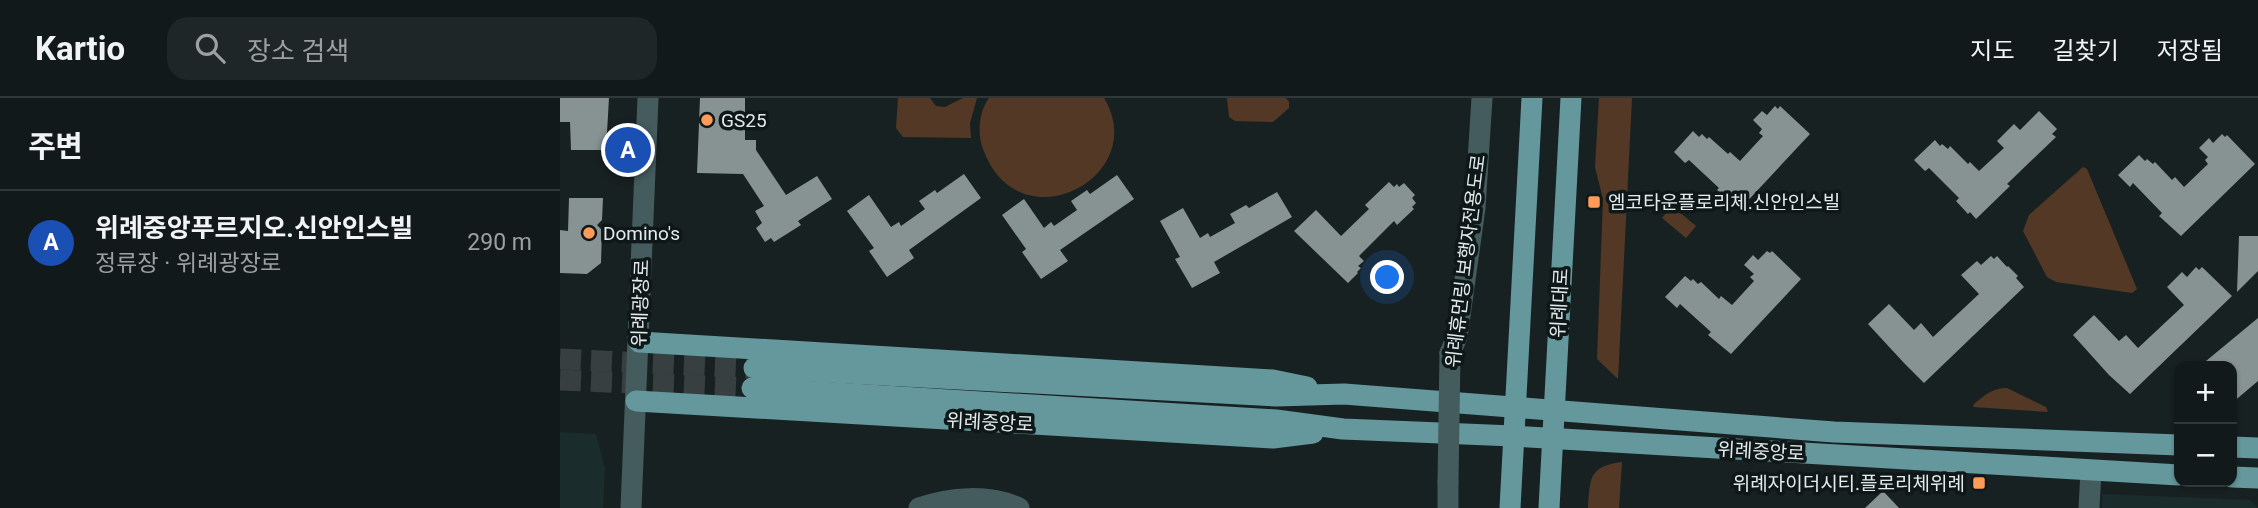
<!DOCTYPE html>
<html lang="ko">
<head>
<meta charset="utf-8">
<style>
	:root { --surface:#12191a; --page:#1f2627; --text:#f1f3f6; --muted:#9ca0a2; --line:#313839; --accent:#fe9b59 }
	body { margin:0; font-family:Roboto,"Noto Sans KR",sans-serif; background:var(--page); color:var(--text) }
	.controls { position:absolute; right:21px; bottom:21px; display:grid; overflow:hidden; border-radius:14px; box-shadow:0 2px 5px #0004 }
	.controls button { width:63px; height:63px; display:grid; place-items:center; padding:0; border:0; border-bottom:2px solid var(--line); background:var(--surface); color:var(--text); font:35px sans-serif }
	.you { position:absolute; left:828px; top:180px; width:24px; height:24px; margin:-18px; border:5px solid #fff; border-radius:50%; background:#1a73e8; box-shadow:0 0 0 10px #1a73e833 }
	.badge { display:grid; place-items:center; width:46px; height:46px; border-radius:50%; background:var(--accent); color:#fff; font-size:23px; font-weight:700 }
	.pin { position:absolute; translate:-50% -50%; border:4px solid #fff; box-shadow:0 2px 7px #0006 }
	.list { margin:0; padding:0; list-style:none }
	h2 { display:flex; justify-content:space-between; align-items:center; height:91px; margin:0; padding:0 28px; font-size:30px }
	h2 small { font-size:23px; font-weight:400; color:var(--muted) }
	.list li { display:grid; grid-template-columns:46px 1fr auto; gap:21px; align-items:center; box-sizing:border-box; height:105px; padding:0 28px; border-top:2px solid var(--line) }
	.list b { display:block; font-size:26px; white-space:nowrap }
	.list p { margin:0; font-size:23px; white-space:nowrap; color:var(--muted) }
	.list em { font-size:23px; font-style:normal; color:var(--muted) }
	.icon { flex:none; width:38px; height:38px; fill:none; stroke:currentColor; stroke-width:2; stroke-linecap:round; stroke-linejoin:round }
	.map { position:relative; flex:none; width:1698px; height:410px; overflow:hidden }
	header { display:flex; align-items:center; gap:42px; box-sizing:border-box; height:98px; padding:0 35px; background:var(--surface); border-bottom:2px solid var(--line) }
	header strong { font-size:33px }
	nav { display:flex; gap:38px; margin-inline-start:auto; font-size:24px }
	.search { width:490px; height:63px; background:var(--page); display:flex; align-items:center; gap:18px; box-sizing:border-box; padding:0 24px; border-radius:21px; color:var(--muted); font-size:26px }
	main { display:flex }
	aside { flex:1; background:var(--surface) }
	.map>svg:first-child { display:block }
	.built { fill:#1b2c2d }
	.green { fill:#543826 }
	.building { fill:#879293 }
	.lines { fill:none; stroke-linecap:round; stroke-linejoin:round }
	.major-tunnel { stroke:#373f40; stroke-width:21; stroke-dasharray:21 10; stroke-linecap:butt }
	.minor { stroke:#445c5e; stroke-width:21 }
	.major { stroke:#65989d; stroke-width:21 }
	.minor-bridge { stroke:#445c5e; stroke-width:21 }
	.poi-dot { fill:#fe9b59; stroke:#0f1818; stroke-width:2.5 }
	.labels { text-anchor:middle; stroke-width:7; stroke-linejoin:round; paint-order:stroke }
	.poi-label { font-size:19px; fill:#e4eaeb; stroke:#0f1818; text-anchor:start }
	.street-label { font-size:19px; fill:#e4eaeb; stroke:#0f1818 }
</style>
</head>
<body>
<header>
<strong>Kartio</strong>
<div class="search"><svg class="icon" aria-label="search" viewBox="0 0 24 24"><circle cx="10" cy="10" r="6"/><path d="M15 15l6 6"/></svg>장소 검색</div>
<nav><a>지도</a><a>길찾기</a><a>저장됨</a></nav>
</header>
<main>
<aside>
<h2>주변<small></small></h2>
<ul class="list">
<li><span class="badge" style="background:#1a4fb4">A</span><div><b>위례중앙푸르지오.신안인스빌</b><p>정류장 · 위례광장로</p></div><em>290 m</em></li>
</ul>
</aside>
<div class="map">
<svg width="1698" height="410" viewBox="0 0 1698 410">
	<rect width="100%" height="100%" fill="#182122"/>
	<g class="built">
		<polygon points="0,334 36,336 45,370 43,410 0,410"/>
		<polygon points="1542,396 1690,402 1698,410 1542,410"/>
	</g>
	<g class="green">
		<polygon points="338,0 370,0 376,8 385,9 403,0 417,0 410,25 411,40 343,39 336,30"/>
		<path d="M429,0H544C592,79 458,149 423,51C417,36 419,13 429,0Z"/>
		<polygon points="667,0 726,0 729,4 729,10 713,24 675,23 669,19"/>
		<polygon points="1039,0 1072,0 1058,281 1037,261 1043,101 1035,69"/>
		<polygon points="1523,69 1527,71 1577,191 1572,195 1496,184 1487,179 1463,133 1469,117"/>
		<polygon points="1112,108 1136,128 1126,140 1102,120"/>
		<path d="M1447,290L1486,309L1488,314L1413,309L1414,306C1425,297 1432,290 1447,290Z"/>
		<path d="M1062,364L1059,410H1028C1030,380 1029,368 1062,364Z"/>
	</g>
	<g class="building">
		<polygon points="0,0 49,0 46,52 11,52 10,24 0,24"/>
		<polygon points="140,0 185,0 185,42 196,42 196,52 226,97 257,78 272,101 238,123 241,127 214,144 211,140 205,144 196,130 202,125 195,113 204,108 183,76 137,75"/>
		<polygon points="1215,8 1218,11 1220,8 1250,36 1180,111 1157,92 1159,90 1129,62 1125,65 1114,54 1133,33 1139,39 1142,36 1147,41 1149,39 1168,56 1170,54 1180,63 1203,38 1199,35 1202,31 1193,22 1202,13 1207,17"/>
		<polygon points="1479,13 1497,31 1492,36 1496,39 1447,86 1450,88 1416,121 1410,114 1408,116 1396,103 1399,100 1369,70 1365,73 1354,62 1375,42 1380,48 1382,46 1388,51 1390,48 1408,66 1410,64 1419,73 1444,50 1437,43 1454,26 1460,32"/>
		<polygon points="1662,36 1665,39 1667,37 1695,66 1621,138 1599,118 1602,115 1573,85 1570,89 1558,77 1579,57 1585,63 1587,61 1593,66 1595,64 1612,82 1615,79 1624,89 1648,66 1645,62 1648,59 1639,50 1649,40 1653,45"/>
		<polygon points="404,76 421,100 349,152 354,160 327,179 309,153 314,150 287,113 309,97 331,129 339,124 341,128 365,111 359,103 375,92 377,95"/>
		<polygon points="557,77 574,101 500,152 508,163 481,181 462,154 466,151 442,117 464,101 484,130 491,124 494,128 517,112 511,103 527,92 530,96"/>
		<polygon points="829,84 834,89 837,86 839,89 844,85 855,97 852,100 856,105 852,109 854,111 837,127 834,123 799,158 804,163 798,168 801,170 797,174 798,175 788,185 734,133 756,112 781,138 809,111 805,107"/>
		<polygon points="717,94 732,119 654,164 660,175 632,190 615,161 620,159 600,123 623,110 640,140 648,135 650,139 675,125 670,116 686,107 689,110"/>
		<polygon points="9,100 43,100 42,122 37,127 42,132 41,165 27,176 0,175 0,132 8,133"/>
		<polygon points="1679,138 1698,138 1698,173 1677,194"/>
		<polygon points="1207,153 1210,155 1212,153 1241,181 1171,256 1148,237 1151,234 1120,206 1117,210 1105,199 1125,178 1131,183 1133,181 1138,186 1141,184 1159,201 1161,198 1172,207 1194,183 1190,179 1194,176 1184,167 1193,157 1198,162"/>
		<polygon points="1431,158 1434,161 1437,158 1447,169 1448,168 1458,178 1456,180 1464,189 1364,285 1344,265 1308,226 1329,206 1354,232 1361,225 1373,239 1419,196 1401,177 1417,163 1421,167"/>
		<polygon points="1636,169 1639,172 1642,169 1672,198 1570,296 1549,277 1513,237 1534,217 1559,243 1566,237 1578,250 1624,207 1607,189 1622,174 1627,179"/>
		<polygon points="1698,220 1698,283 1672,305 1672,268 1640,268"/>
		<polygon points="1323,393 1339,410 1305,410"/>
	</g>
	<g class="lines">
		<g class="major-tunnel">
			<polyline points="0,261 194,270"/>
			<polyline points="0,282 192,290"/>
		</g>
		<g class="minor">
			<polyline points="890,255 897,239 915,110 922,0"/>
			<polyline points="888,385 888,410"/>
			<polyline points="71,410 88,0"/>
			<path d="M359,410C390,399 429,396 459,410"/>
			<polyline points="1529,410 1531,373"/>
		</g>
		<g class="major">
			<polyline points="79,244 713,282 747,289"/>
			<polyline points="194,270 716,298 784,296 1274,334 1619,347"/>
			<polyline points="192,290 716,322 783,331 953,338 1619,377"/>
			<polyline points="76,303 713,340 753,335"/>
			<polyline points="1672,349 1698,350"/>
			<polyline points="1672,379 1698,380"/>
			<polyline points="950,410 972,0"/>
			<polyline points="989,410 1011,0"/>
		</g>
		<polyline class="minor-bridge" points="888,385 890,255"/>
	</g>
	<g class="poi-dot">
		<circle cx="147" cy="22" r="7"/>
		<rect x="1027" y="97" width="14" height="14" rx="3.5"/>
		<circle cx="29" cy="135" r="7"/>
		<rect x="1412" y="378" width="14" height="14" rx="3.5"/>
	</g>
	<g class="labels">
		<g class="poi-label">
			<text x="161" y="29">GS25</text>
			<text x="1048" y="111">엠코타운플로리체.신안인스빌</text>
			<text x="43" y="142">Domino's</text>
			<text x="1405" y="392" text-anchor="end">위례자이더시티.플로리체위례</text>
		</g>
		<g class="street-label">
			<text transform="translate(905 163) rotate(-83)" y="7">위례휴먼링 보행자전용도로</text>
			<text transform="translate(80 205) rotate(-88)" y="7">위례광장로</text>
			<text transform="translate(999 205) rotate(-87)" y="7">위례대로</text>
			<text transform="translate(430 324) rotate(3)" y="7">위례중앙로</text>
			<text transform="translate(1201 353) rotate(3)" y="7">위례중앙로</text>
		</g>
	</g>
</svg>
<div class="controls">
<button>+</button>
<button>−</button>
</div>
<div class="you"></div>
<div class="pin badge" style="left:68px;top:52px;background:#1a4fb4">A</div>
</div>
</main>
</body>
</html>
